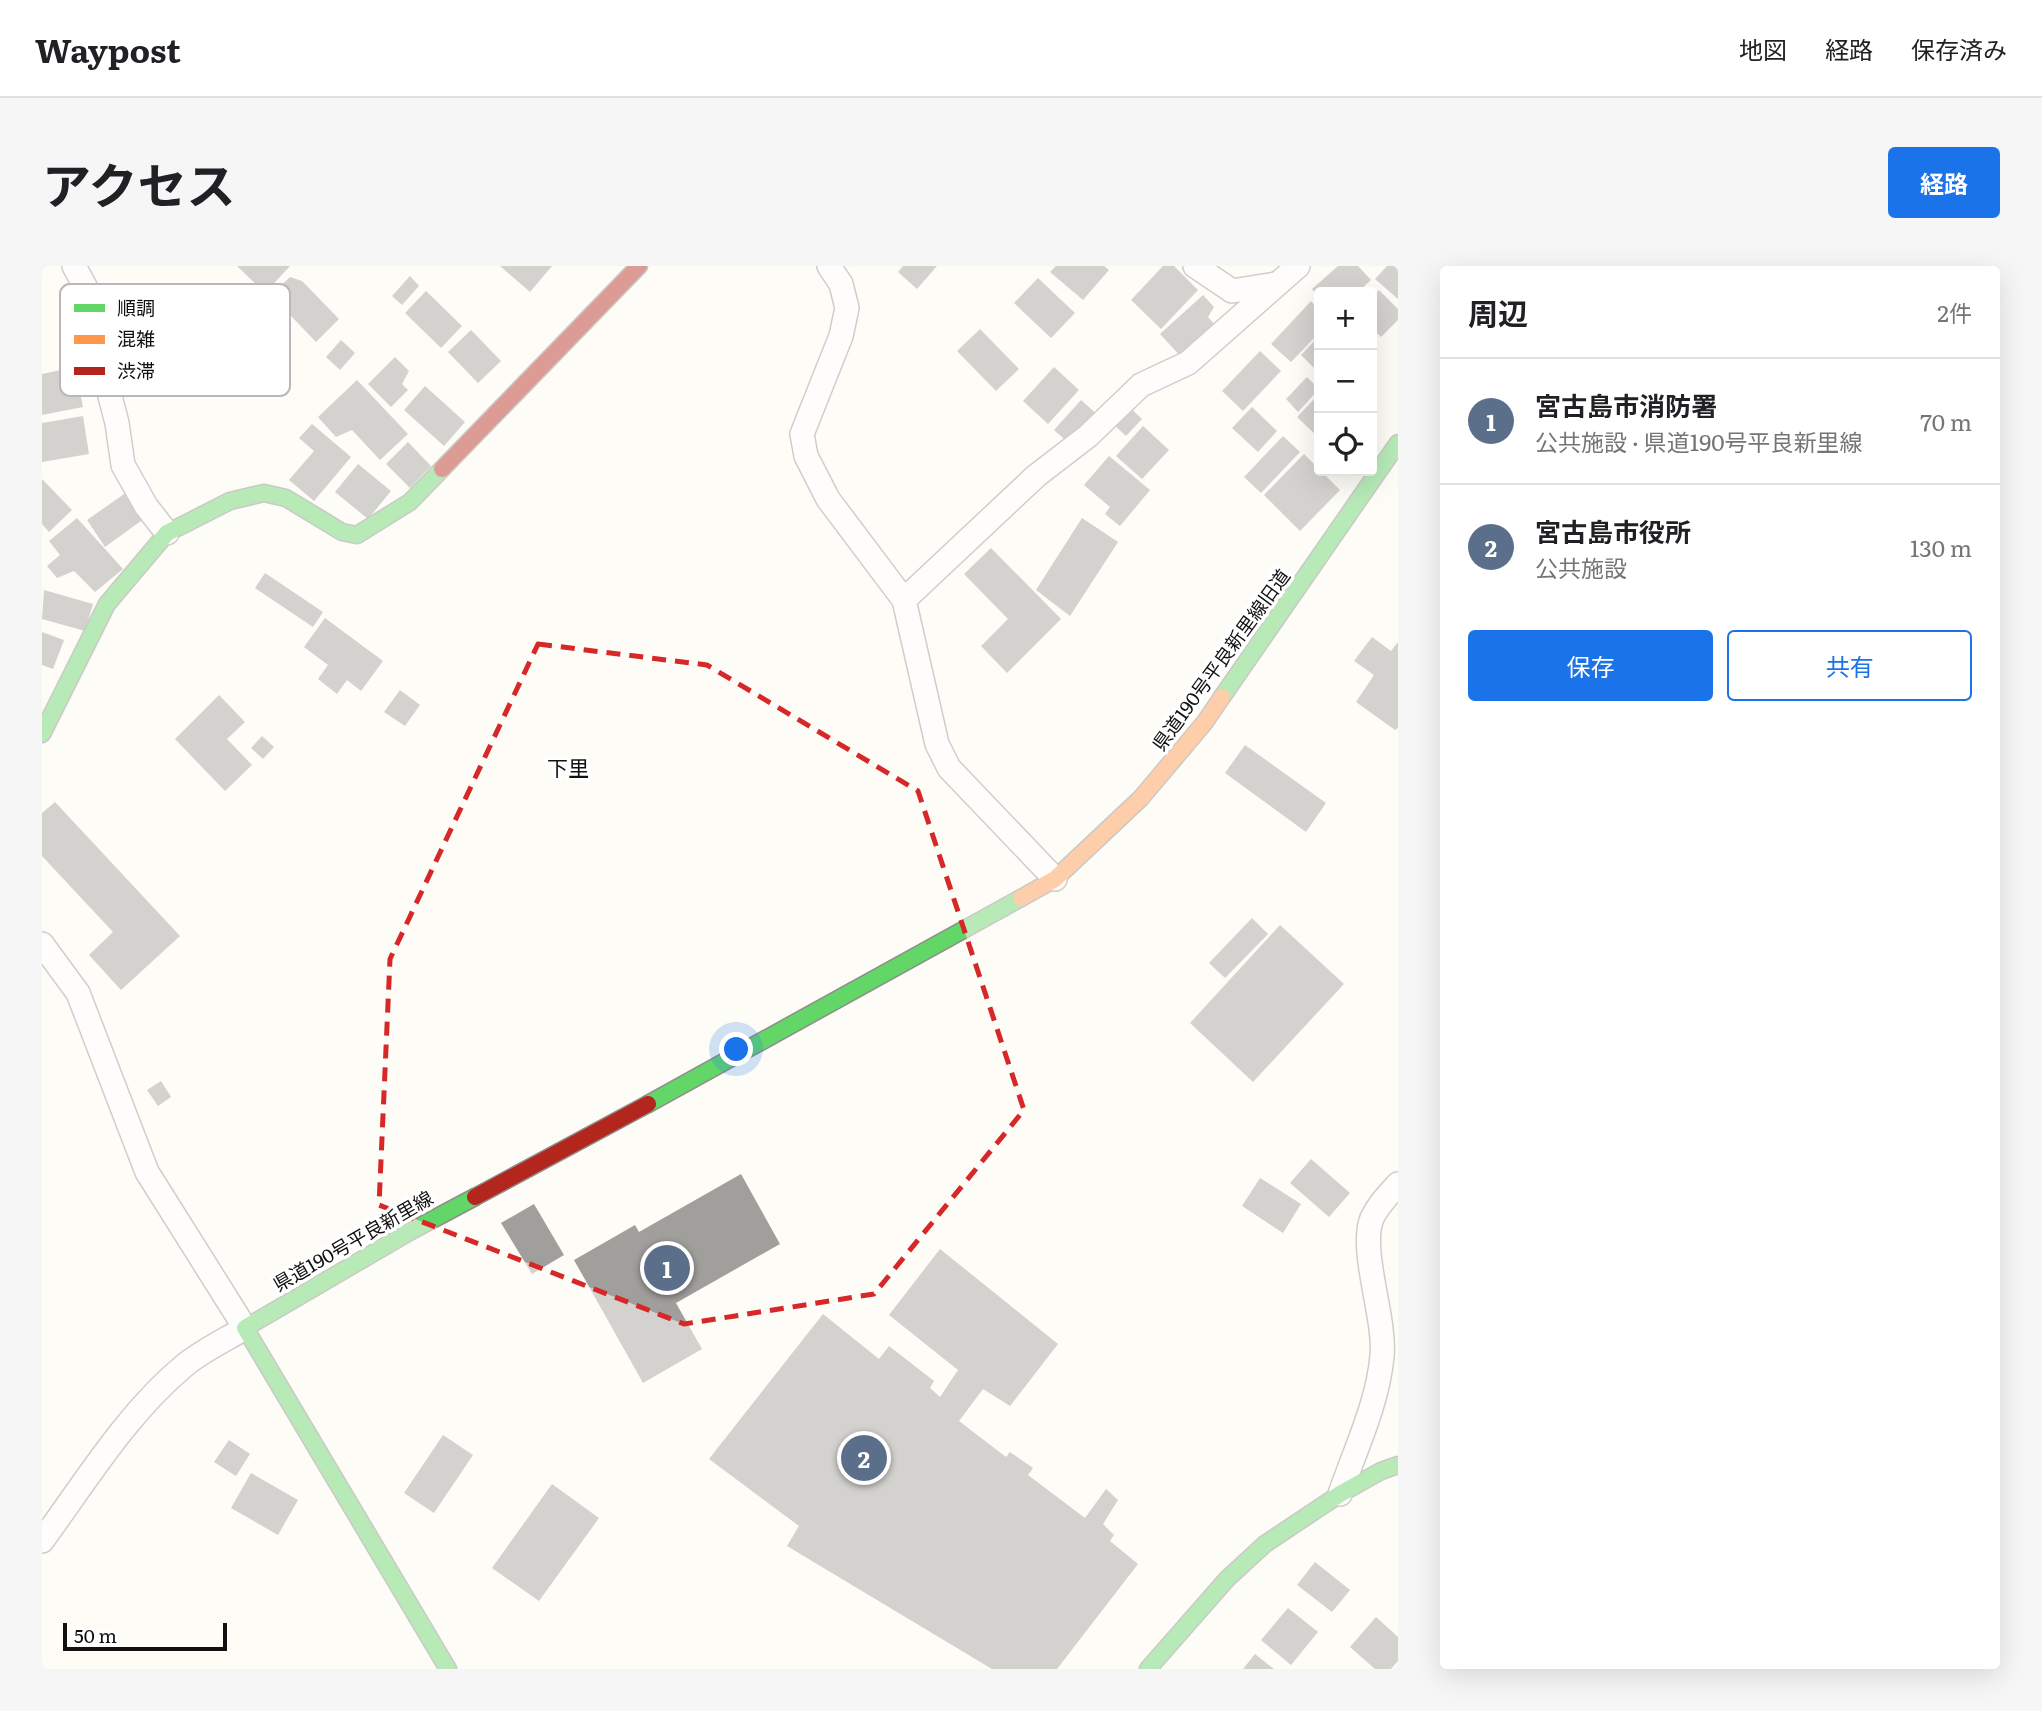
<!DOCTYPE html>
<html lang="ja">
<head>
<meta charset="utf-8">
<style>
	:root { --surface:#fff; --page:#f6f6f6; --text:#202124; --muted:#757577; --line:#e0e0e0; --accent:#1a73e8 }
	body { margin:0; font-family:Literata,"Noto Sans JP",serif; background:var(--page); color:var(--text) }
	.controls { position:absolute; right:21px; top:21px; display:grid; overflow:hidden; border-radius:7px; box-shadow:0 7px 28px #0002 }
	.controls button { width:63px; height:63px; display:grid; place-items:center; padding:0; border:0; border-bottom:2px solid var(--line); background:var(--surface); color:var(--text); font:35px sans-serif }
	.scale { position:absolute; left:21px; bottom:18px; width:164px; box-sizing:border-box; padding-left:7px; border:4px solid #111; border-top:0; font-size:19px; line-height:24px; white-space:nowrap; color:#111; -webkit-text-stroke:5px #fff; paint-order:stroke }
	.you { position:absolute; left:695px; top:784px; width:24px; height:24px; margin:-18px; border:5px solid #fff; border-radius:50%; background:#1a73e8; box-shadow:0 0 0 10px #1a73e833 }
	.badge { display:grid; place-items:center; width:46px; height:46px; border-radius:50%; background:var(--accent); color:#fff; font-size:23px; font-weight:700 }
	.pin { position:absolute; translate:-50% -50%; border:4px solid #fff; box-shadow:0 2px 7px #0006 }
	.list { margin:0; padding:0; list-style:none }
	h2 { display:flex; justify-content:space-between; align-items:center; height:91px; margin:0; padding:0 28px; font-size:30px }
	h2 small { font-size:23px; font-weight:400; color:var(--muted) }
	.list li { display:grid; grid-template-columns:46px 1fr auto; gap:21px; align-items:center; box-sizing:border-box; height:126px; padding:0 28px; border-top:2px solid var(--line) }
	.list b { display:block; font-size:26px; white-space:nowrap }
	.list p { margin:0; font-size:23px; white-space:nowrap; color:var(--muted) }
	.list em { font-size:23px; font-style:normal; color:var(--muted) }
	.actions { display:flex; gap:14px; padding:21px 28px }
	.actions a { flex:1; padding:16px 0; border:2px solid var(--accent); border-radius:7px; text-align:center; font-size:24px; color:var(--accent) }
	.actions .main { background:var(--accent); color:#fff }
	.icon { flex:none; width:38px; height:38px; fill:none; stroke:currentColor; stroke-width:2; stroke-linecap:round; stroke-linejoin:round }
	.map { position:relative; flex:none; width:1356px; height:1403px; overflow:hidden; border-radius:7px }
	header { display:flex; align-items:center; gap:42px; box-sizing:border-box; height:98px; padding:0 35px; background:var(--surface); border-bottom:2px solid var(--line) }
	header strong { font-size:33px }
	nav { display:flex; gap:38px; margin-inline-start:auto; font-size:24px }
	.intro { display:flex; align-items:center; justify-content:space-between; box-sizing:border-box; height:168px; padding:0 42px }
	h1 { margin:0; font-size:49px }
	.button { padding:18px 32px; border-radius:7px; background:var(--accent); color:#fff; font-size:24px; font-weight:700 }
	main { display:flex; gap:42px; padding:0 42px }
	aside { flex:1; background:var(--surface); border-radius:7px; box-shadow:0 7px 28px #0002 }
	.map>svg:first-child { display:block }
	.building { fill:#a19f9c }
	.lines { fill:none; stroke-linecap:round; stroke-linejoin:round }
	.street-casing { stroke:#979795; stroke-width:26 }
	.fast-casing { stroke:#8e8d8b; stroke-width:19 }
	.slow-casing { stroke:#8e8d8b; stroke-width:19 }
	.jam-casing { stroke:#8e8d8b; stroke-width:19 }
	.street { stroke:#fffffe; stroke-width:23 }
	.fast { stroke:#63d668; stroke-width:16 }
	.slow { stroke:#ff974d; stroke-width:16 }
	.jam { stroke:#b3261e; stroke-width:16 }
	.marked { fill:none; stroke:#d62828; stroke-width:5; stroke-dasharray:14 9; stroke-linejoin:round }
	.labels { text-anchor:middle; stroke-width:7; stroke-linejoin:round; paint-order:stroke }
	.street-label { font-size:19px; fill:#111; stroke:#fff }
	.neighbourhood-label { font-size:21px; fill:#111; stroke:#fff }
	.key { fill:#fff; stroke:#b8b8b8; stroke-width:2 }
	.key-label { font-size:19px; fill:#111 }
</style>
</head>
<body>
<header>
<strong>Waypost</strong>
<nav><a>地図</a><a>経路</a><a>保存済み</a></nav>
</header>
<div class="intro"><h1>アクセス</h1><a class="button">経路</a></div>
<main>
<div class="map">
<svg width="1356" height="1403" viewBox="0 0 1356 1403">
	<rect width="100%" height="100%" fill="#fdfcf7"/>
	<g class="building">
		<polygon points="195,0 248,0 223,27"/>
		<polygon points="458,0 510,0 488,26"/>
		<polygon points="861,0 895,0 875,23 856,6"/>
		<polygon points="1014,0 1062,0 1067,4 1041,34 1008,6"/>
		<polygon points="1121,0 1132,0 1156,24 1119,63 1089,34"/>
		<polygon points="1296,0 1316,0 1329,14 1316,26 1277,26 1277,31 1270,23"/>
		<polygon points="1345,0 1356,0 1356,33 1333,13"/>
		<polygon points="368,10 377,20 360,39 350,30"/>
		<polygon points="248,11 260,15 297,53 274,76 229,29"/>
		<polygon points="996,12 1033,47 1009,72 972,37"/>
		<polygon points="1337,24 1356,43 1356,54 1339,71 1330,62 1330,31"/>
		<polygon points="384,25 420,60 399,82 363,47"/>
		<polygon points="1161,29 1172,41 1166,51 1175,61 1141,93 1118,68"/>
		<polygon points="1269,35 1277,44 1277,67 1249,96 1229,78"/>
		<polygon points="938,63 977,103 954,125 915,85"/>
		<polygon points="429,64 459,95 436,117 406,86"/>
		<polygon points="140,68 155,91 92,131 77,108"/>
		<polygon points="1277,70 1277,107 1259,89"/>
		<polygon points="299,74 313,87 298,104 284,91"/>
		<polygon points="1218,85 1239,105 1201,145 1180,125"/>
		<polygon points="353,91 367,105 360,118 366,124 349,141 326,118"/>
		<polygon points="33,101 41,141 0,149 0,108"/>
		<polygon points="1012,101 1037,124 1006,158 981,135"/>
		<polygon points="1265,111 1277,123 1256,146 1244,133"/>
		<polygon points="315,114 366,168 338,194 310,164 294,171 276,151"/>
		<polygon points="383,120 423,156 402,180 362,144"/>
		<polygon points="1277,128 1277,172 1255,151"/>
		<polygon points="1039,134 1057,150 1030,180 1012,164"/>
		<polygon points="1085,139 1100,153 1084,170 1069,156"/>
		<polygon points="1210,141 1235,165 1216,186 1190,162"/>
		<polygon points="41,150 47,188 0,196 0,157"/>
		<polygon points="270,158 309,191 272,235 247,214 272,185 257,172"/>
		<polygon points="1101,160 1127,184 1100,213 1074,190"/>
		<polygon points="1241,170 1258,186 1219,227 1202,211"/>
		<polygon points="366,176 389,200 368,222 344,198"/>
		<polygon points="1262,188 1298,224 1258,265 1222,229"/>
		<polygon points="1067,190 1108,224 1078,260 1063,248 1068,241 1042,219"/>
		<polygon points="316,198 349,225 326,253 293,226"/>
		<polygon points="0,213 30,244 7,266 0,258"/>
		<polygon points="85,226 103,252 63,281 45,254"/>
		<polygon points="35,252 81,303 53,326 32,305 15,312 5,300 18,289 7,275"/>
		<polygon points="1040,252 1076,276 1028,350 994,324"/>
		<polygon points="949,282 1019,353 965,407 939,380 966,353 922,308"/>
		<polygon points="223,307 281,346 271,361 213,322"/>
		<polygon points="2,324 51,338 43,365 0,353"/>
		<polygon points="283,352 341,395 319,425 305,414 295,428 276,413 286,399 262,381"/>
		<polygon points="0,366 22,374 11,403 0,399"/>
		<polygon points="1330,371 1349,385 1356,376 1356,462 1353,464 1314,436 1332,409 1312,395"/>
		<polygon points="358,424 378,439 363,460 342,446"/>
		<polygon points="177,429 203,456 185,473 210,499 183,525 133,473"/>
		<polygon points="220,470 232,481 221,493 209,482"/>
		<polygon points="1203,479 1284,537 1264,566 1183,507"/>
		<polygon points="13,536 138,670 79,724 47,689 71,666 0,590 0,547"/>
		<polygon points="1210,652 1226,668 1183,712 1167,697"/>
		<polygon points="1238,659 1302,718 1211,816 1148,757"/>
		<polygon points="119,815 129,831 116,840 105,824"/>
		<polygon points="1269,893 1308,927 1287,951 1248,917"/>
		<polygon points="699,908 738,978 634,1037 660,1083 601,1117 532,994 593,959 597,966"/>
		<polygon points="1218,912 1259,938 1241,967 1200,940"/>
		<polygon points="492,938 522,989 490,1008 459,957"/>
		<polygon points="898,983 1016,1078 968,1140 941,1123 917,1155 964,1191 968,1186 991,1202 986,1209 1043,1252 1064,1223 1076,1234 1061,1258 1072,1269 1068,1275 1096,1298 1015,1403 950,1403 745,1280 757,1260 667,1193 781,1048 837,1093 847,1080 892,1115 888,1122 898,1131 916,1104 847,1049"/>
		<polygon points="401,1169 431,1189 392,1247 362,1227"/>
		<polygon points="187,1174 208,1188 194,1210 172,1196"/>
		<polygon points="209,1207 256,1234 236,1269 189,1242"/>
		<polygon points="510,1218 557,1252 497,1335 450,1302"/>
		<polygon points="1273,1296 1308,1324 1290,1346 1255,1319"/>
		<polygon points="1246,1342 1276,1366 1249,1399 1219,1374"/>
		<polygon points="1334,1351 1356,1371 1356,1395 1349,1403 1333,1403 1308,1381"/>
		<polygon points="1213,1388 1232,1403 1201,1403"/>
	</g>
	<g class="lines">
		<g class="street-casing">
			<g id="street">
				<polyline points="32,0 58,48 62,63 68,130 75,157 81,199 104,240 125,267"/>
				<polyline points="787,0 799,18 805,42 799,70 760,168 764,190 786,233 862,334 895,478 907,502 1013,613"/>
				<polyline points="1153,0 1190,25 1234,18"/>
				<polyline points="862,334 994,210 1046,170 1099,119 1146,97 1256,0"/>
				<path d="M0,678L36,727L105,906L203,1062C183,1074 160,1085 143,1099C85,1147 44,1215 0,1275"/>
				<path d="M1298,1228C1313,1184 1336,1137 1340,1090C1344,1053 1317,984 1330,952C1336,939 1346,929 1356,918"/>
			</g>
		</g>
		<g class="fast-casing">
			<g id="fast">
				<polyline points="1180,431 1356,177"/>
				<polyline points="0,468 65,338 125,267 188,235 222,227 244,232 300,266 315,269 368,236 400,203"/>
				<polyline points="606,838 979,632"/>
				<polyline points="406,1403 203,1062 369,965 433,931"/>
				<polyline points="1106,1403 1185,1313 1223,1278 1298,1228 1339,1205 1356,1199"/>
			</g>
		</g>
		<g class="slow-casing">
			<polyline id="slow" points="979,632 1013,613 1099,532 1163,456 1180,431"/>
		</g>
		<g class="jam-casing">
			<g id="jam">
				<polyline points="400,203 597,0"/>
				<polyline points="433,931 606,838"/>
			</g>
		</g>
		<use href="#street" class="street"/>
		<use href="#fast" class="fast"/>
		<use href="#slow" class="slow"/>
		<use href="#jam" class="jam"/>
	</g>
	<path d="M0 0H1356V1403H0ZM496,378L665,399L876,525L982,844L832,1028L642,1058L337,939L348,693Z" fill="#fdfcf7" fill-opacity=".55" fill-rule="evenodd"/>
	<path class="marked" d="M496,378L665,399L876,525L982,844L832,1028L642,1058L337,939L348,693Z"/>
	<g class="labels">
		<g class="street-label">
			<text transform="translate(1179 394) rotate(-54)" y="7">県道190号平良新里線旧道</text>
			<text transform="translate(311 975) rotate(-30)" y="7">県道190号平良新里線</text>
		</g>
		<g class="neighbourhood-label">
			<text x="526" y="510">下里</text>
		</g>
	</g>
	<rect x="18" y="18" width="230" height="112" rx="10" class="key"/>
	<rect x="32" y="38" width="31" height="8" fill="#63d668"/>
	<rect x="32" y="69" width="31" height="9" fill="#ff974d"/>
	<rect x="32" y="101" width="31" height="8" fill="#b3261e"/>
	<g class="key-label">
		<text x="75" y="49">順調</text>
		<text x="75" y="80">混雑</text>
		<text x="75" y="112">渋滞</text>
	</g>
</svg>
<div class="controls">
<button>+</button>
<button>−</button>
<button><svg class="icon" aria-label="locate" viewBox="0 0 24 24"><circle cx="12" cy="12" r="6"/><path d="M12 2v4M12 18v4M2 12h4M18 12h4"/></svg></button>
</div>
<div class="scale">50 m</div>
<div class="you"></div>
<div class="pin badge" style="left:625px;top:1002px;background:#5c6f8a">1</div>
<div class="pin badge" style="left:822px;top:1192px;background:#5c6f8a">2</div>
</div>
<aside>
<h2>周辺<small>2件</small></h2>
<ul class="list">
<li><span class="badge" style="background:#5c6f8a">1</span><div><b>宮古島市消防署</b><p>公共施設 · 県道190号平良新里線</p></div><em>70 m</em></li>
<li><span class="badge" style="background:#5c6f8a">2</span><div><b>宮古島市役所</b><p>公共施設</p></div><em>130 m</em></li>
</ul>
<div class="actions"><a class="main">保存</a><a>共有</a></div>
</aside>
</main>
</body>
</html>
